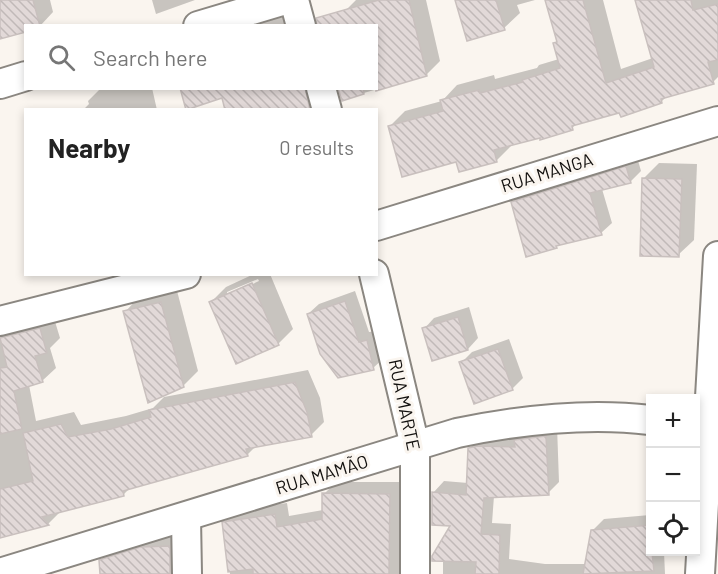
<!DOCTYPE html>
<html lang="en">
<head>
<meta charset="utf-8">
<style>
	:root { --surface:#fff; --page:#f2f2f2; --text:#222; --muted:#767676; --line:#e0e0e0 }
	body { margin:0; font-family:Barlow,sans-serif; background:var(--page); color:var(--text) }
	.controls { position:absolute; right:18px; bottom:18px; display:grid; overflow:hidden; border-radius:0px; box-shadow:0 3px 9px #0003 }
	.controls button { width:54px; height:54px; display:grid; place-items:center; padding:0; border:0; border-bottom:2px solid var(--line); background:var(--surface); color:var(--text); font:30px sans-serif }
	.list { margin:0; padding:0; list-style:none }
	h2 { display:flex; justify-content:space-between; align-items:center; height:78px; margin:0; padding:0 24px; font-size:26px }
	h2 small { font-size:20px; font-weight:400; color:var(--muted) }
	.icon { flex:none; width:33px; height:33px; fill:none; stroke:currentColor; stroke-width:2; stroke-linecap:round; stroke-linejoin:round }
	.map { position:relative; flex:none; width:718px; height:574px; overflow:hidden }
	.search { position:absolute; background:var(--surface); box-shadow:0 3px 9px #0003; left:24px; top:24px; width:354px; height:66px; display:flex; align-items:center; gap:15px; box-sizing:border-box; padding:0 21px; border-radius:0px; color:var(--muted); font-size:22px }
	.panel { position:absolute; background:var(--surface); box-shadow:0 3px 9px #0003; left:24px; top:108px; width:354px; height:168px; border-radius:0px }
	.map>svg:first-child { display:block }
	.shadow { fill:#0003; fill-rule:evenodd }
	.building { fill:url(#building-back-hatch); stroke:#c9c0be; stroke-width:1.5 }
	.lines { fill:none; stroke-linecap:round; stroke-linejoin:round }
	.street-casing { stroke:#8b8781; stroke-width:32 }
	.street { stroke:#fff; stroke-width:28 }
	.labels { text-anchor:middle; stroke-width:6; stroke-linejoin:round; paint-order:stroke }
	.street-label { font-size:18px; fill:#110f0d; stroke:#faf5ef }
</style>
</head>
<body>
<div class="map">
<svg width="718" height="574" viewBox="0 0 718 574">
	<defs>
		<pattern id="building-back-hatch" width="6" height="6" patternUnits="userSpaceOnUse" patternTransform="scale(1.5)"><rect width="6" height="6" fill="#e2d9d8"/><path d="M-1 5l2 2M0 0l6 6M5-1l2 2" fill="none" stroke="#c1b9b8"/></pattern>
	</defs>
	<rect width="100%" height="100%" fill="#faf5ef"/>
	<g class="shadow">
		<polygon points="0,0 50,0 53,12 40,26 26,26 0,38"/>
		<polygon points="152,0 195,0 156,14"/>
		<polygon points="356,0 426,0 440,61 426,75 343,99 340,88 376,88 376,26 345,11"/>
		<polygon points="457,0 535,0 517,5 520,13 504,28"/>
		<polygon points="546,0 603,0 621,69 653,58 637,0 718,0 718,77 713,82 667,96 661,102 577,123 572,128 512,145 496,161 457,160 390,126 405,111 442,101 457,85 494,75 495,79 537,68 539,65 559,59 555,44 558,41"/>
		<polygon points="286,9 291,26 230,26"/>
		<polygon points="101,88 152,88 157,110 83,110 89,104 88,101"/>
		<polygon points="181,88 321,88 323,95 309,109"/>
		<polygon points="637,157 641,171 630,182 602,189 612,223 601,233 560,243 556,247 513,202 524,191"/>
		<polygon points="659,163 697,164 694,240 678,255 644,178"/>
		<path d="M254,274H270L293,329L278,344L211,302L226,287ZM258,279L259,281L227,296V292Z"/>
		<polygon points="176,287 198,371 183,386 125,312 140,296"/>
		<polygon points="355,291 369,332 378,331 384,358 373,368 308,314 319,304"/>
		<polygon points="469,307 478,338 468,349 433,360 424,329 434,318"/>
		<polygon points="53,315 60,338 50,348 56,368 42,381 29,385 36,421 74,412 81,425 126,416 153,408 164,397 308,370 320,398 324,422 311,435 256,446 247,455 130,488 123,495 62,510 48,524 0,536 0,335"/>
		<polygon points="509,339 523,378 512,389 461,363 472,352"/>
		<polygon points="557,426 559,482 548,493 494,496 492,523 511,524 509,559 545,564 586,564 592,531 604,519 650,515 650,552 664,552 665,574 443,574 443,560 452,525 433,493 444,481 468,483 470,448 481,437"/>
		<polygon points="336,482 401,482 401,574 230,574 223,523 236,510 287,503 289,516 323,510 324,494"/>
		<polygon points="184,532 195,574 101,574 101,560 115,546"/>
	</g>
	<g class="building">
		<polygon points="0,0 33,0 40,26 26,26 26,32 0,39"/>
		<polygon points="379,0 409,0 427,76 376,91 376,26 317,26 316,18"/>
		<polygon points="455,0 496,0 505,30 467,41"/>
		<polygon points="545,0 583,0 606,83 654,67 635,0 691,0 693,10 718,4 718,60 708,62 714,84 661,99 662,103 621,117 619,113 572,126 573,130 540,140 540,138 494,150 497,162 459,172 456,162 402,177 388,126 443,111 440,100 479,90 480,93 523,82 522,80 560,68 553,43 557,42"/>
		<polygon points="180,88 305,88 310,110 225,110 222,98 186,110"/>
		<polygon points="338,88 363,88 364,94 342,101"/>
		<polygon points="626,166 631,183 590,193 602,235 556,246 557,248 526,257 511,202"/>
		<polygon points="642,178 682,179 679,257 640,256"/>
		<polygon points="252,283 279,345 236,364 209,302"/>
		<polygon points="345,301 359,342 367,340 374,370 338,378 320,354 307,314"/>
		<polygon points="161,302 184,387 148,403 123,311"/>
		<polygon points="458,317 468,350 432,361 422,328"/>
		<polygon points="40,328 47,353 35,356 43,382 14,391 22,429 0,434 0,368 7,367 0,338"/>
		<polygon points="498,349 513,390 474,404 459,362"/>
		<polygon points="295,382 307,412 312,437 246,449 248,456 123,491 124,496 42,517 49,525 0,538 0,489 33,481 23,433 61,424 68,437 111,429 151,417 149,410"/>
		<polygon points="546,436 549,495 484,498 481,534 500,535 499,574 475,574 476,562 432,561 432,556 450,526 432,525 432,492 466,495 468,448 478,446 515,447 514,440"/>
		<polygon points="322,493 390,494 389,574 253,574 253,569 228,572 222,522 275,514 277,527 322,519"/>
		<polygon points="651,525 651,552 652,552 654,571 583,574 591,530"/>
		<polygon points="170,546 170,574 100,574 99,560 140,547"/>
	</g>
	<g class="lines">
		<g class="street-casing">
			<g id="street">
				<polyline points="294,0 301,26"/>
				<polyline points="198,26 285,0"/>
				<polyline points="0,84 26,76"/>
				<polyline points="321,88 327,110"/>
				<polyline points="376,226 718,121"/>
				<polyline points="374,274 415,446 415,574"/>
				<polyline points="0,321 186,274"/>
				<polyline points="186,518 187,574"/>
				<path d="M0,573L457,433C520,420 586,412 650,420"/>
				<polyline points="700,574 718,256"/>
			</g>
		</g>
		<use href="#street" class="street"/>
	</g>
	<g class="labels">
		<g class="street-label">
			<text transform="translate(547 173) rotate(-17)" y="6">RUA MANGA</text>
			<text transform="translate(404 405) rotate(78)" y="6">RUA MARTE</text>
			<text transform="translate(322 475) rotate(-17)" y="6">RUA MAMÃO</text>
		</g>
	</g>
</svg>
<div class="controls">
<button>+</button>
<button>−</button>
<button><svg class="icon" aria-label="locate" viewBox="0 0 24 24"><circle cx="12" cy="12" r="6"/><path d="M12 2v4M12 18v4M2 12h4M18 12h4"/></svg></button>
</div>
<div class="search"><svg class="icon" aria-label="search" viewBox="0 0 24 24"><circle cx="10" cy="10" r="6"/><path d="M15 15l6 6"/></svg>Search here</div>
<section class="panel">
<h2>Nearby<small>0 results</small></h2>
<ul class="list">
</ul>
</section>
</div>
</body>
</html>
